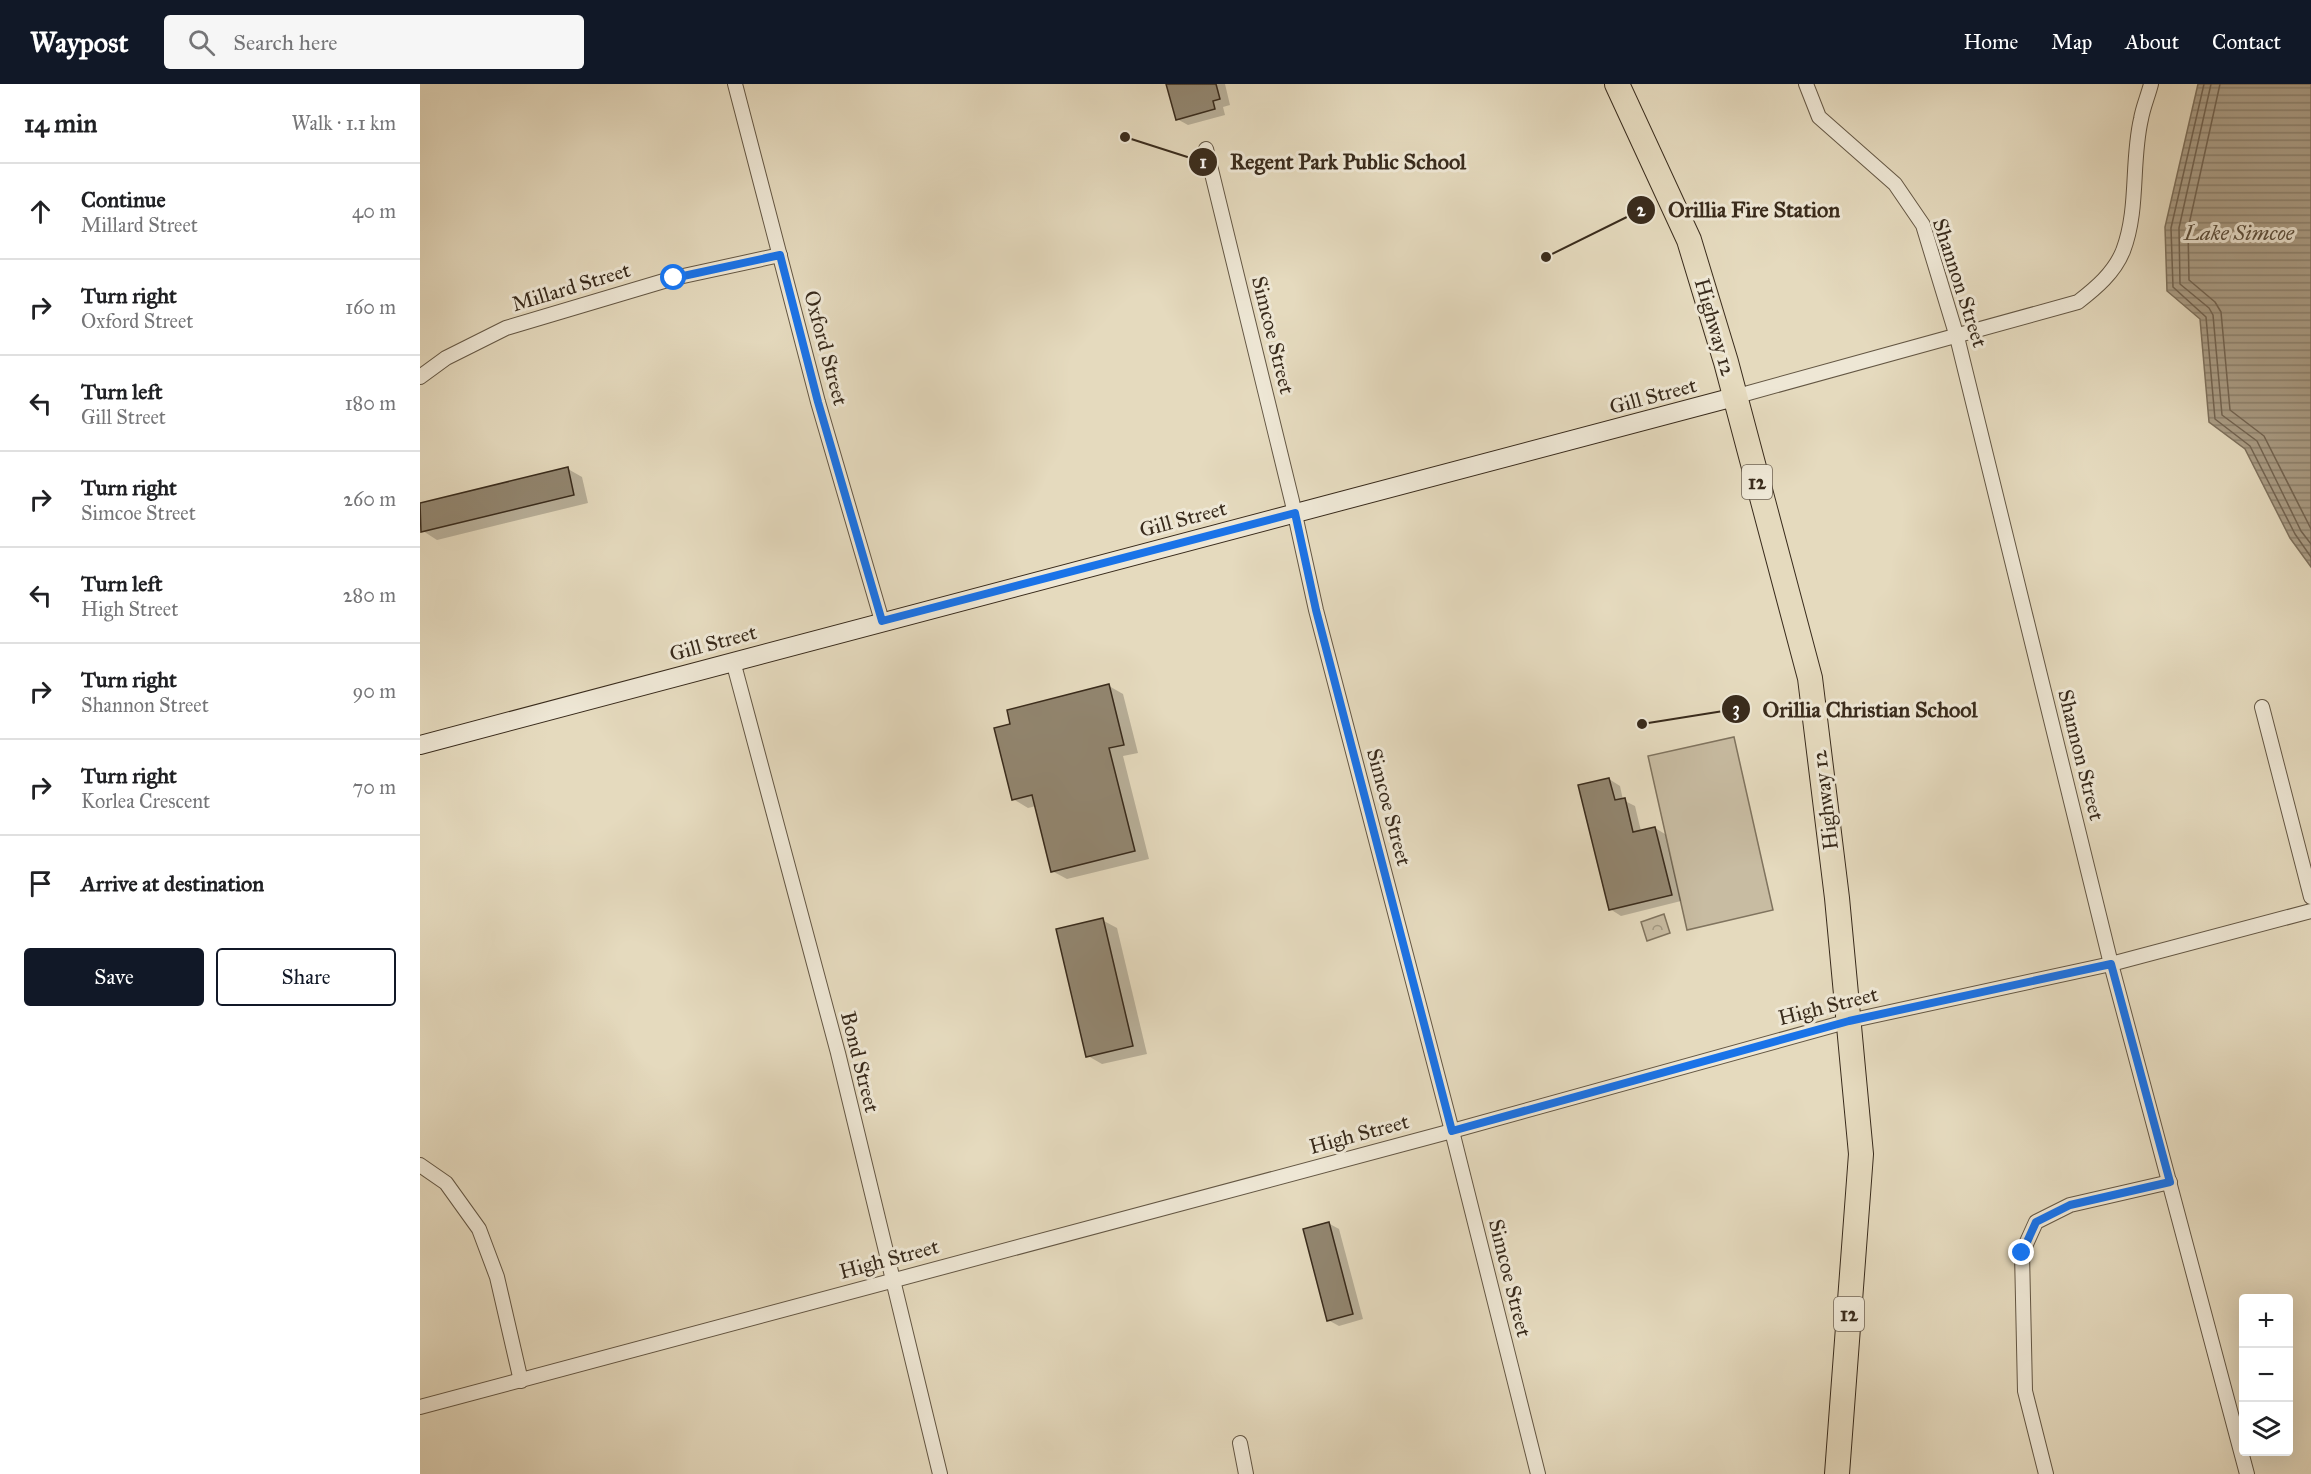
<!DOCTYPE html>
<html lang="en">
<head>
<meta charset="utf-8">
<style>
	:root { --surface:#fff; --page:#f6f6f6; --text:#202124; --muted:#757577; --line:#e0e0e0; --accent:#111827 }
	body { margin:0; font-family:"IM FELL Great Primer",serif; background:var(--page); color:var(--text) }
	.controls { position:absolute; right:18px; bottom:18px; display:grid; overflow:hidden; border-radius:6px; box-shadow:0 6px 24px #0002 }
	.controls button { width:54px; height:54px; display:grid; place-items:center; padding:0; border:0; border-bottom:2px solid var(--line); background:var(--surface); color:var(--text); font:30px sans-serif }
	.stop { position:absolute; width:18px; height:18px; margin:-14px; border:4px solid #1a73e8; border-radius:50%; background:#fff }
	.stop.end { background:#1a73e8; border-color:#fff; box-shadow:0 2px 6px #0008 }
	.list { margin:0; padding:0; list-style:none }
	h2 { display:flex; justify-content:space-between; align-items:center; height:78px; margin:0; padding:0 24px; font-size:26px }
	h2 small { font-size:20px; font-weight:400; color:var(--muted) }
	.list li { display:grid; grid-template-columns:39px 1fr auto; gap:18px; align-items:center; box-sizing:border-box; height:96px; padding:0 24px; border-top:2px solid var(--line) }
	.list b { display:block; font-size:22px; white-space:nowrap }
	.list p { margin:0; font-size:20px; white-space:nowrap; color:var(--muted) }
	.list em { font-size:20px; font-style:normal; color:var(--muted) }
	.actions { display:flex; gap:12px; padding:18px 24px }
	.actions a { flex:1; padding:14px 0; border:2px solid var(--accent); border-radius:6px; text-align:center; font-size:21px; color:var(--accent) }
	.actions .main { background:var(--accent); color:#fff }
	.icon { flex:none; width:33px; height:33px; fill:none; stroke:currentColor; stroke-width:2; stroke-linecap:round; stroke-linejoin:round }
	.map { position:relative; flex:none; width:1891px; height:1390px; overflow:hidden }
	header { display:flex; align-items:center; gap:36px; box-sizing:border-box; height:84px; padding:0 30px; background:var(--accent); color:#fff }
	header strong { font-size:28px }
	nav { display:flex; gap:33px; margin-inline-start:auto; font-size:21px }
	.search { width:420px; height:54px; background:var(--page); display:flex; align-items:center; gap:15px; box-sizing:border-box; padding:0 21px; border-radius:6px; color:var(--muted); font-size:22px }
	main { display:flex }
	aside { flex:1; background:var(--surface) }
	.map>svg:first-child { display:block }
	.park { fill:url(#park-crowns); stroke:#80745f; stroke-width:1.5 }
	.garden { fill:#c8bca2; stroke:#80745f; stroke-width:1.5 }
	.water { fill:url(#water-rules); stroke:#7d705c; stroke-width:1.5 }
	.shadow { fill:#0003 }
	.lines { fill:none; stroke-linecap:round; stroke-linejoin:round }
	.shore { stroke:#726452; stroke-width:1.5 }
	.building { fill:#928670; stroke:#392b1c; stroke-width:1.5 }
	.street-casing { stroke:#645744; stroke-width:16 }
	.secondary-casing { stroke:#392b1c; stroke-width:20 }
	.highway-casing { stroke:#392b1c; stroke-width:26 }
	.street { stroke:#eee7d5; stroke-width:14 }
	.secondary { stroke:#eee7d5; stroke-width:18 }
	.highway { stroke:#e5dabe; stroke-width:24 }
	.route { stroke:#1a73e8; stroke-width:8 }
	.labels { text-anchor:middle; stroke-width:6; stroke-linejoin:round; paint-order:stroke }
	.shield { fill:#eee7d5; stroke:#6f6354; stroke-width:1.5 }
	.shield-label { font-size:20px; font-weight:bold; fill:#392b1c }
	.street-label { font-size:21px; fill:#392b1c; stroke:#eee7d5 }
	.water-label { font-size:22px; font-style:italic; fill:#5b4e3c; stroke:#eee7d5 }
	.leader { fill:none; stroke:#392b1c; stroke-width:2 }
	.callout-dot { fill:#392b1c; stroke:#eee7d5; stroke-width:2 }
	.mark-label { font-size:18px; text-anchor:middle; font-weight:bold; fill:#fff }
	.callout-label { font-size:22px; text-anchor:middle; font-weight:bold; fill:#392b1c; stroke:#eee7d5; stroke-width:6; stroke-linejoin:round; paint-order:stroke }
</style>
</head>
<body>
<header>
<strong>Waypost</strong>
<div class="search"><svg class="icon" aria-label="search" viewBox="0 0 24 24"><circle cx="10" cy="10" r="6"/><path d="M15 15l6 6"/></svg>Search here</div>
<nav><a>Home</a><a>Map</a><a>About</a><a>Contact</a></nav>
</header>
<main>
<aside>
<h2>14 min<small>Walk · 1.1 km</small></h2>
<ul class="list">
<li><svg class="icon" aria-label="ahead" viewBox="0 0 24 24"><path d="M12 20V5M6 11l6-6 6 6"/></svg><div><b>Continue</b><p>Millard Street</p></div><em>40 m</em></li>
<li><svg class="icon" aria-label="right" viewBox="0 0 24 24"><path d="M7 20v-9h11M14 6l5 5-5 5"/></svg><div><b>Turn right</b><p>Oxford Street</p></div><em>160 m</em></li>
<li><svg class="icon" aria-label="left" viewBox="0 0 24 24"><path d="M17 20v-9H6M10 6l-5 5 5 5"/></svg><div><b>Turn left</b><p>Gill Street</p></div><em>180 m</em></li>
<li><svg class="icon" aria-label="right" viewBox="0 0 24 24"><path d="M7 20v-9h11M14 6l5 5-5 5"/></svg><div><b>Turn right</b><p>Simcoe Street</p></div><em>260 m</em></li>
<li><svg class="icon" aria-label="left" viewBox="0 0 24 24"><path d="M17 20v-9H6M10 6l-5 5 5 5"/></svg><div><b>Turn left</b><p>High Street</p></div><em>280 m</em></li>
<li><svg class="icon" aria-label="right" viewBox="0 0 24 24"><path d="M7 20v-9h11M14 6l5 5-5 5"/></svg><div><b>Turn right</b><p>Shannon Street</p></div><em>90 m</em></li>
<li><svg class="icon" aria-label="right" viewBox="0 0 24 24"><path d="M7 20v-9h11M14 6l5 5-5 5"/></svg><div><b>Turn right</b><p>Korlea Crescent</p></div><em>70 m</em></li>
<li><svg class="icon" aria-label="arrive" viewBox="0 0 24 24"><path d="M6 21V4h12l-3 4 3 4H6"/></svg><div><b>Arrive at destination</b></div></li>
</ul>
<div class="actions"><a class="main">Save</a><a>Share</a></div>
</aside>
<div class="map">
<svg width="1891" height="1390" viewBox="0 0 1891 1390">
	<defs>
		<pattern id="park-crowns" width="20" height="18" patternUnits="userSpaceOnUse" patternTransform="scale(1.5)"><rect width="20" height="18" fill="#c8bca2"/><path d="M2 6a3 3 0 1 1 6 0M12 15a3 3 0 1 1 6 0" fill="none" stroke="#a39983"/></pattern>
		<pattern id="water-rules" width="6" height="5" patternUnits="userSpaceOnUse" patternTransform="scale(1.5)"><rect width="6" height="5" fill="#ab9e87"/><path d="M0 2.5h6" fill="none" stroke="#8c816e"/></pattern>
	</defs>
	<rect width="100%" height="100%" fill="#e5dabe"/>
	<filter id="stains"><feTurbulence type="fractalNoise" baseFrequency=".00333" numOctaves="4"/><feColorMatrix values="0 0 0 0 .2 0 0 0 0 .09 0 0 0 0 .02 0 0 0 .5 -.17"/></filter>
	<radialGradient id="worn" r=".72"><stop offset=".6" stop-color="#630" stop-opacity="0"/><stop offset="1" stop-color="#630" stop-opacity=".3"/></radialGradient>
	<polygon class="park" points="1244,830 1250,849 1227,857 1221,838"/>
	<polygon class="garden" points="1314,653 1353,826 1267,846 1228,672"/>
	<polygon class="water" points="1778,0 1891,0 1891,483 1870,454 1825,365 1789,338 1780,235 1747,207 1745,143"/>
	<g class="shadow">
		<polygon points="748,0 805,0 810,21 803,23 805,31 768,41 757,35"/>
		<polygon points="148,385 162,393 168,419 17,456 3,447 0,421"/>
		<polygon points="689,602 703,610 718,669 703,672 729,775 647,795 632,787 616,722 608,724 593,715"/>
		<polygon points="1189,695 1200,702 1203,716 1215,722 1221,747 1235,744 1245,750 1261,817 1201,832 1190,825"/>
		<polygon points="682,836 697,844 727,970 682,980 668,972"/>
		<polygon points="908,1139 919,1145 943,1235 919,1242 908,1236"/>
	</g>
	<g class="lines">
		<g class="shore">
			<polyline points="1784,0 1751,144 1753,203 1786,233 1795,335 1830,362 1875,450 1891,473"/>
			<polyline points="1791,0 1759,144 1760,200 1789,224 1793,231 1802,331 1837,357 1881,447 1891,460"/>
			<polyline points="1800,0 1768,145 1769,196 1795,218 1801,228 1810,326 1844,352 1891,445"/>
		</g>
	</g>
	<g class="building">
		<polygon points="746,0 796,0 800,15 793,17 795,25 756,36"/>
		<polygon points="148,383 154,411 1,448 0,419"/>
		<polygon points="689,600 704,661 689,664 715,767 631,788 612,711 592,716 574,644 590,640 587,626"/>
		<polygon points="1189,694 1195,716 1205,714 1213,748 1235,743 1252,811 1189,826 1158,701"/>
		<polygon points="683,834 713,962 666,973 636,845"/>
		<polygon points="909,1138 933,1230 907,1237 883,1145"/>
	</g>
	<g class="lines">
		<g class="street-casing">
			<g id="street">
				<polyline points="315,0 398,318 462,537"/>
				<polyline points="1386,0 1399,33 1475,100 1503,141 1537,253 1691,880 1827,1390"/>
				<polyline points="786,65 872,417 896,526 1032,1047 1118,1390"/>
				<polyline points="0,293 26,274 86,244 254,194 360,171"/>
				<path d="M1314,313L1658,218C1676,204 1694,189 1703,167C1719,125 1711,78 1721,35C1723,23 1728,12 1731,0"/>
				<polyline points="313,577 418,969 520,1390"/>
				<polyline points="1842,623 1891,813"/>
				<polyline points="0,1081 26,1099 59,1145 77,1193 101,1297"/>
				<polyline points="0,1323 1032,1047 1429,937 1691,880 1891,827"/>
				<polyline points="820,1359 826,1390"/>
				<polyline points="1626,1390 1605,1307 1602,1169 1616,1138 1650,1121 1750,1098"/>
			</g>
		</g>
		<g class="secondary-casing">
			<polyline id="secondary" points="0,661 1314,313"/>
		</g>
		<g class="highway-casing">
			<polyline id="highway" points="1197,0 1269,156 1306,278 1390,594 1417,814 1441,1070 1417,1390"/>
		</g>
		<use href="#street" class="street"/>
		<use href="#secondary" class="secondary"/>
		<use href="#highway" class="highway"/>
	</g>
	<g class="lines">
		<polyline class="route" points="254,194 360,171 398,318 462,537 875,429 896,526 1032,1047 1429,937 1691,880 1750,1098 1650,1121 1616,1138 1602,1169"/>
	</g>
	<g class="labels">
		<g class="shield">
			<rect x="1322" y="381" width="30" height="34" rx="4.5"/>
			<rect x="1414" y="1213" width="30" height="34" rx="4.5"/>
		</g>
		<g class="shield-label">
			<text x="1337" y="405">12</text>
			<text x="1429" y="1237">12</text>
		</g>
		<g class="street-label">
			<text transform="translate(1540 199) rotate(72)" y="7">Shannon Street</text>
			<text transform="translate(151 203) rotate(-17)" y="7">Millard Street</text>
			<text transform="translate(1295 243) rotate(74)" y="7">Highway 12</text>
			<text transform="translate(853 251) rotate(76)" y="7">Simcoe Street</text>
			<text transform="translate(406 264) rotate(75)" y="7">Oxford Street</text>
			<text transform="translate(1233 312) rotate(-15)" y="7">Gill Street</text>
			<text transform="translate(763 435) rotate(-15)" y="7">Gill Street</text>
			<text transform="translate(293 559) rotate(-15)" y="7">Gill Street</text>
			<text transform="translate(1661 671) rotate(76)" y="7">Shannon Street</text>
			<text transform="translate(1405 716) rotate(-97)" y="7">Highway 12</text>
			<text transform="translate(969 723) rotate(75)" y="7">Simcoe Street</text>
			<text transform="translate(1408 922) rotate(-14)" y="7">High Street</text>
			<text transform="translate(440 978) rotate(76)" y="7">Bond Street</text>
			<text transform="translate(939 1050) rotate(-15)" y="7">High Street</text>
			<text transform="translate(469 1175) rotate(-15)" y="7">High Street</text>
			<text transform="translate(1090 1194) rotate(76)" y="7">Simcoe Street</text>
		</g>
		<g class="water-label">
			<text x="1819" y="156">Lake Simcoe</text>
		</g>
	</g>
	<path class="leader" d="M705 53L783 78M1126 173L1221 126M1222 640L1316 625"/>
	<g class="callout-dot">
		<circle cx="705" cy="53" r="6"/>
		<circle cx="1126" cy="173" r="6"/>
		<circle cx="1222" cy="640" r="6"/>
		<circle cx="783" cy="78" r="15"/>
		<circle cx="1221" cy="126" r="15"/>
		<circle cx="1316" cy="625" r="15"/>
	</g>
	<g class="mark-label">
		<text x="783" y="84">1</text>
		<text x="1221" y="132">2</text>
		<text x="1316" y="631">3</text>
	</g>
	<g class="callout-label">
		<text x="928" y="85">Regent Park Public School</text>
		<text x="1334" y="133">Orillia Fire Station</text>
		<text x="1450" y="633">Orillia Christian School</text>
	</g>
	<rect width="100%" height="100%" filter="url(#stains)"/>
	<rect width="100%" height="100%" fill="url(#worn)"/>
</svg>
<div class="controls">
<button>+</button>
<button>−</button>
<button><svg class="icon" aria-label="layers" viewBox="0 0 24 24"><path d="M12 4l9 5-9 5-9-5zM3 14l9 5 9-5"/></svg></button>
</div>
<div class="stop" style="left:254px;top:194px"></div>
<div class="stop end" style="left:1602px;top:1169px"></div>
</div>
</main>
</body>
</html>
